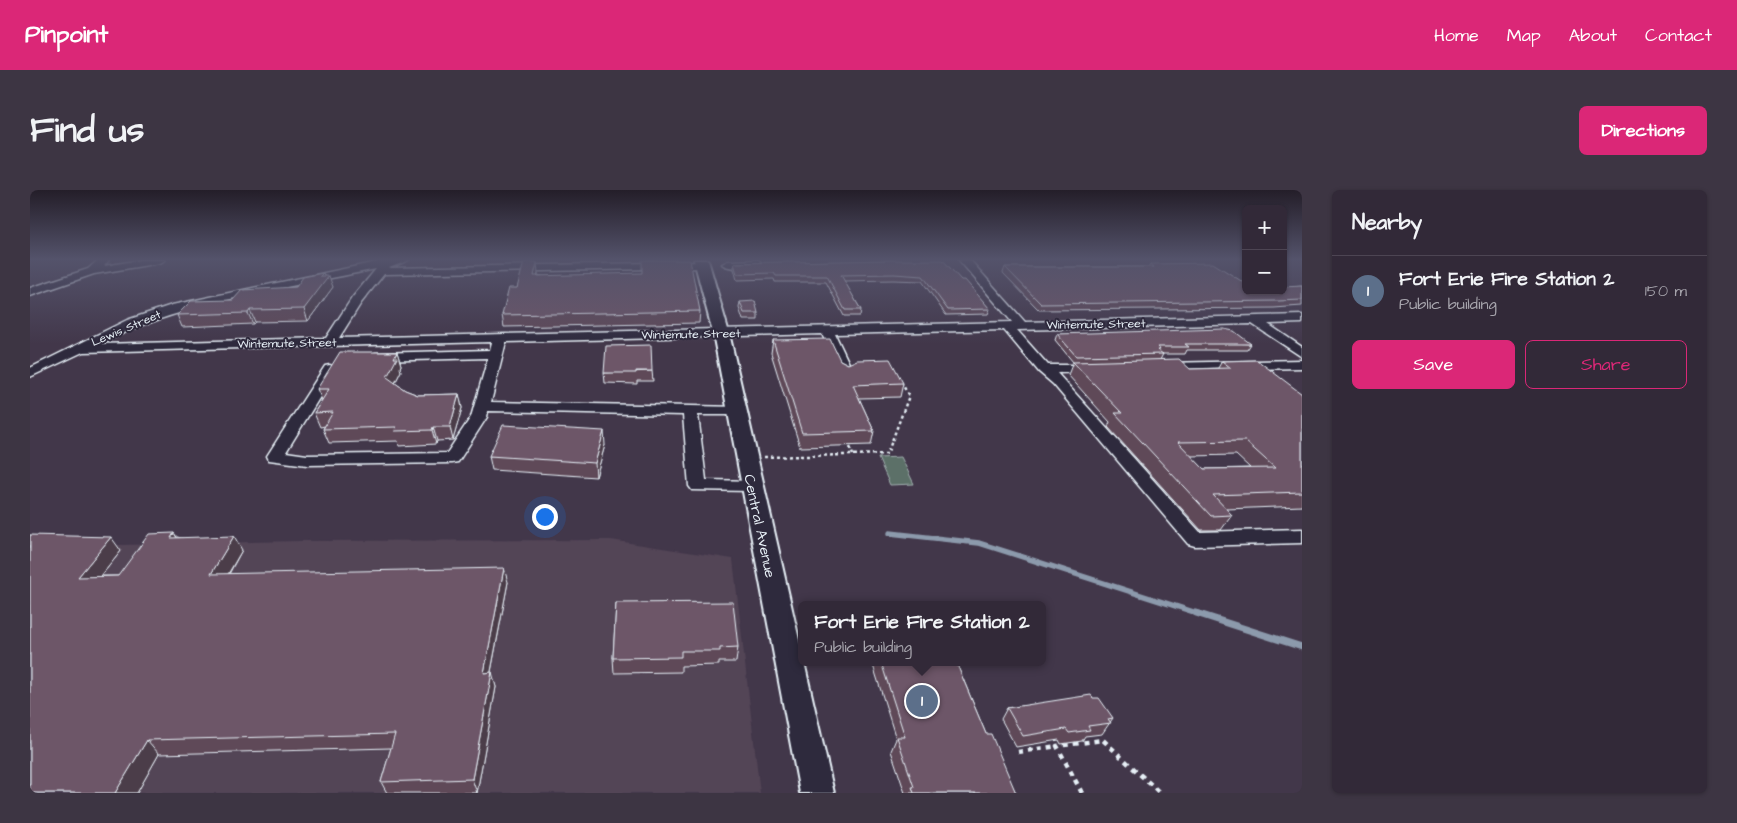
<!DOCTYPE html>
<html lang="en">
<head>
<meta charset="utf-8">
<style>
	:root { --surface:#322938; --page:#3d3543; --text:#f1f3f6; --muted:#a8a6ae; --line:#4d4553; --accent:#db2777 }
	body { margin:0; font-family:"Architects Daughter",sans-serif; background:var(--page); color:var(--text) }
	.controls { position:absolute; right:15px; top:15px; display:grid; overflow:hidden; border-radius:8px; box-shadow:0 1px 4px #0004 }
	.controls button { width:45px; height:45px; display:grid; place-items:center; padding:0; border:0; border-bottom:1px solid var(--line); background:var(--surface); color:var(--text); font:25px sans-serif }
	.you { position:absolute; left:514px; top:326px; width:18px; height:18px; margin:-12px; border:4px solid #fff; border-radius:50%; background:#1a73e8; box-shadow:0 0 0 8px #1a73e833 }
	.badge { display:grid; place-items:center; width:32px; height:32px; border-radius:50%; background:var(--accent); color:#fff; font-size:16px; font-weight:700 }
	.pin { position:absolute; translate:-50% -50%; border:2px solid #fff; box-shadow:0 1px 5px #0006 }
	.popup { position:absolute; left:768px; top:411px; width:248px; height:65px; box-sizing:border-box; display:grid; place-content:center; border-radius:8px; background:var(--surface); filter:drop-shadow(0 1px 4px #0005); font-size:16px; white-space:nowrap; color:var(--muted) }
	.popup b { font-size:19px; color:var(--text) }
	.popup::after { content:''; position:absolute; left:50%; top:100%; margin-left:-10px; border:10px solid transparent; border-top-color:var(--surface) }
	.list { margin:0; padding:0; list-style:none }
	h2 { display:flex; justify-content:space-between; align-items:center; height:65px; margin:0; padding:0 20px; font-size:21px }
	h2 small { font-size:16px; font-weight:400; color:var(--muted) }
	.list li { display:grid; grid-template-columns:32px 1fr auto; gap:15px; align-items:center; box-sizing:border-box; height:70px; padding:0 20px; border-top:1px solid var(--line) }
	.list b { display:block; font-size:19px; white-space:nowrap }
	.list p { margin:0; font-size:16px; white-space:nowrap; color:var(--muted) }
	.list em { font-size:16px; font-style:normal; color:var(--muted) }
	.actions { display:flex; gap:10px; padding:15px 20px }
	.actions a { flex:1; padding:11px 0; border:1px solid var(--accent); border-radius:8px; text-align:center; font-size:18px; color:var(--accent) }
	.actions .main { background:var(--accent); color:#fff }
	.map { position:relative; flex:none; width:1272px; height:603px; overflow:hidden; border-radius:8px }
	header { display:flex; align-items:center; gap:30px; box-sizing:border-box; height:70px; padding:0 25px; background:var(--accent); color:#fff }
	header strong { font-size:24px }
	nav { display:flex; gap:28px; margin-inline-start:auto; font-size:18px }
	.intro { display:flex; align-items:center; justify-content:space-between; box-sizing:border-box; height:120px; padding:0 30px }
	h1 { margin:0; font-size:35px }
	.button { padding:12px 22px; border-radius:8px; background:var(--accent); color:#fff; font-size:18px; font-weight:700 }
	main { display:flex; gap:30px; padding:0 30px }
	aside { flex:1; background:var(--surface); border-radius:8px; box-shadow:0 1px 4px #0004 }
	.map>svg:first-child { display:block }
	.built { fill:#524456 }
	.green { fill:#5b6f67; stroke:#a2b0b0 }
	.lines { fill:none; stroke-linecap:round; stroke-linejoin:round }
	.stream-far1 { stroke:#8c9aac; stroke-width:5.5 }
	.stream { stroke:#8c9aac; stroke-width:7 }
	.minor-casing { stroke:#e8f1f8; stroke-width:3 }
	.major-casing { stroke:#e8f1f8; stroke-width:4 }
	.path-far1 { stroke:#e8f1f8; stroke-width:2.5; stroke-dasharray:3 3; stroke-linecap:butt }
	.path { stroke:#e8f1f8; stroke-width:4.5; stroke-dasharray:5 5; stroke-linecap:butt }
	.minor { fill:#2f2a3d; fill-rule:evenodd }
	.major { fill:#2f2a3d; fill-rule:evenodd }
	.wall { fill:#5e4a59; stroke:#e8f1f8; fill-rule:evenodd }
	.shaded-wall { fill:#4c3c49; stroke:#e8f1f8 }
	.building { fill:#6d5668; stroke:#e8f1f8; fill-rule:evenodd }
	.labels { text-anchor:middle; stroke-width:4; stroke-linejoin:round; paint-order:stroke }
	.far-street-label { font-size:12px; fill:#e8f1f8; stroke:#2f2a3d }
	.street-label { font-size:15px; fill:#e8f1f8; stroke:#2f2a3d }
</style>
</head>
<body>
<header>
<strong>Pinpoint</strong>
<nav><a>Home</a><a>Map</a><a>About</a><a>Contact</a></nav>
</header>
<div class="intro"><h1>Find us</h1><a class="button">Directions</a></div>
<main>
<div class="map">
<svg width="1272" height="603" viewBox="0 0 1272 603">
	<rect width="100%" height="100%" fill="#42374a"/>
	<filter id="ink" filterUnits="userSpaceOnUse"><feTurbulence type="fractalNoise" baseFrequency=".02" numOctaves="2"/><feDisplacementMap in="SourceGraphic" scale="10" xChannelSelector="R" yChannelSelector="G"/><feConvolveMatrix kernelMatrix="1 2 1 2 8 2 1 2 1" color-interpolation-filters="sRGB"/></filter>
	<g filter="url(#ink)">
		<polygon class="built" points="581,350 703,369 730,603 0,603 0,357 268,351"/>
		<polygon class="green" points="871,267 884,294 860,295 848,268"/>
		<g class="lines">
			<polyline class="stream-far1" points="860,343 949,353 1170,424"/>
			<polyline class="stream" points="1166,423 1272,457"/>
			<g class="minor-casing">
				<g id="minor">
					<polygon points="68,70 79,70 74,76 110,70 135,70 130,73 64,84 0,106 0,98 58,79"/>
					<path d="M356,70H379L359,78L672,72L678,75L672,78L354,84L331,113L309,148L982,132L929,70H940L995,132L1272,125V133L1238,134L1272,157V167L1222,134L987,140L1018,175H1069L1071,178L1069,181L1064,182L1027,183L1170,342L1272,339V353L1165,356L1158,354L1023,194L1009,182L974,140L805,144L823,182L816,186L809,182L792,144L476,152L461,212L711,217L714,220L711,223L706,225H668L676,290L727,291L730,295L727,299L721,301L662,300L659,296L653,225L458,221L457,227L428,272L422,273L277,275L239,270L237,266L295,176L300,175L307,179L256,262L277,265L417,263L441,227L458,168L345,171L338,167L345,163L460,160L462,152L53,162L0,187V178L97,130L142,115ZM346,79L322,108L296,148L70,154C155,111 253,99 346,79Z"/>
					<path d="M728,70L732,73C726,79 699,80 692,74L698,71Z"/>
					<polygon points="1272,170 1272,178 1135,181 1128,177 1135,173"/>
				</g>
			</g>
			<g class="major-casing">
				<polygon id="major" points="664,70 678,70 699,143 772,463 772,472 774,472 804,603 770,603 683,143"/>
			</g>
			<g class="path-far1">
				<polyline points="820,257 823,265"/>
				<polyline points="734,267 857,264 879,206 871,192"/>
			</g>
			<g class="path">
				<polyline points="988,562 1027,556"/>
				<polyline points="1052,603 1027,556 1073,550 1130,603"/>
			</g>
			<use href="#minor" class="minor"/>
			<use href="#major" class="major"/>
		</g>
		<g class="wall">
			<polygon points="862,70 931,90 960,119 958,124 916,125 892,91 863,90 814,91 831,120 830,126 814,126 796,92 745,92 744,89 707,90 704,79 704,73"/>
			<polygon points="1120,74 1216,101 1272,96 1272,116 1244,118 1009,120 973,83 975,77 1118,77"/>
			<polygon points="293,83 294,86 303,97 278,131 225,132 223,134 152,137 147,125 266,97"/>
			<polygon points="508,83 508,85 670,121 669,133 474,137 472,125 487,98"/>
			<polygon points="710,112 728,123 728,130 713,130 709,118"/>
			<path d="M1027,144L1221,154L1217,160H1157L1155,164H1132H1133L1130,170L1160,179L1188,178L1192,171L1272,204V316L1196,319L1202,325L1191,340H1171L1078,237L1080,232L1038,185L1043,172L1025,150ZM1206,265L1220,278L1174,279L1161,266Z"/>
			<polygon points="743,150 810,170 818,174 873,193 870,207 829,208 844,241 841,255 770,257 741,163"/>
			<polygon points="367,162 371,175 370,178 371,181 365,193 375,200 388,205 429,204 432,218 423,250 407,251 406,254 369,256 368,251 299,253 293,239 295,236 290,237 284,223 292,210 287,199"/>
			<polygon points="622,181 623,191 607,191 607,194 575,193 574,183"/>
			<polygon points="575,255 566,287 462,280 459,266"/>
			<polygon points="144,343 147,347 212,360 199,384 478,392 461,482 466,497 447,603 357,603 351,592 361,558 129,564 107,603 0,603 0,345 91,361 71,386 88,386"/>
			<polygon points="586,413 708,457 706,472 689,472 689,475 651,476 651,482 584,483 583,468"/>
			<polygon points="842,472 926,472 956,544 986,603 875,603 861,561 866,549"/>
			<polygon points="1063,508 1083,528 1072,544 1055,546 1052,551 1031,554 1029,550 986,557 971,529 977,518"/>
		</g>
		<g class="shaded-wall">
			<polygon points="507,72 508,83 505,97 504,86"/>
			<polygon points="293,83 296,90 299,86 303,97 278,131 274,119 290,86"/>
			<polygon points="220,120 225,132 223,134 218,123"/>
			<polygon points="367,162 371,175 370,178 371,181 361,201 357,187 364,168"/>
			<polygon points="429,204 432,218 423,250 420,237"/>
			<polygon points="403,237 407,251 406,254 402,240"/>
			<polygon points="574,241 575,255 566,287 565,273"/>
			<polygon points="144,343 153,358 141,348"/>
			<polygon points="204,346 212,360 190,398 181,384"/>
			<polygon points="81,347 91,361 59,401 48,387"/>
			<polygon points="474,378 478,392 458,497 454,483"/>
			<polygon points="462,482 466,497 447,603 442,589"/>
			<polygon points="117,550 129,564 107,603 85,603"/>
		</g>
		<g class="building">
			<polygon points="612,70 660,70 670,121 472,125 479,98 487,98 494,72 507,72 504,86 612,83"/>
			<polygon points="862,70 913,70 931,90 935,90 960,119 918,120 893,86 864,84 811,85 831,120 815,120 797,86 746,86 744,83 707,84 704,73"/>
			<polygon points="1183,73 1216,94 1216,101 1253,101 1253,97 1272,96 1272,110 1248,111 1011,114 975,77 1124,77 1120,74"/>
			<polygon points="293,83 290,86 299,86 274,119 220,120 218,123 147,125 161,111 203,110 212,100 266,97 273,87"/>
			<polygon points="725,111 728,123 714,123 710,112"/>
			<polygon points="1194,139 1204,141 1221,154 1155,154 1159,157 1128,157 1130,160 1127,160 1133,164 1046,166 1027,144"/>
			<polygon points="800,149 810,170 818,174 827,170 860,169 873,193 823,195 844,241 772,243 743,150"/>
			<polygon points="621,155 622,181 606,181 606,183 574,183 576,156"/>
			<polygon points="310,162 367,162 364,168 367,168 357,187 375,200 388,205 429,204 420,237 403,237 402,240 365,241 366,237 293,239 303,222 284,223 299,199 287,199"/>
			<path d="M1149,169L1160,179L1201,178L1192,171L1227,170L1272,204V302L1183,305L1202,325L1181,326L1085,223H1092L1043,172ZM1215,251L1245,278L1174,279L1148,252Z"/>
			<polygon points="473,235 574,241 565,273 459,266"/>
			<polygon points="144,343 141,348 204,346 181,384 474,378 454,483 462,482 442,589 351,592 365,544 117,550 85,603 0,603 0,345 81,347 48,387 88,386 119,344"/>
			<polygon points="703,412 708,457 690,458 690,461 651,461 651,467 583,468 586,413"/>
			<polygon points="851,472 926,472 956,544 961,544 986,603 884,603 882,597 884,597 867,547 875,547"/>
			<polygon points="1061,505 1063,508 1069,508 1083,528 1078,529 1081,533 1058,536 1060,540 1039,543 1036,539 993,546 977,518"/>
		</g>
	</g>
	<linearGradient id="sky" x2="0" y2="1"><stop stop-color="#241e29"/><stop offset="0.45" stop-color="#54536b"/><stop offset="1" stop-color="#54536b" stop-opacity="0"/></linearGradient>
	<rect width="1272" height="154" fill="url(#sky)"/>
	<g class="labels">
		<g class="far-street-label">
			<text transform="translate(1066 134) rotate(-1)" y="4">Wintemute Street</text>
			<text transform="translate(96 138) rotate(-23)" y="4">Lewis Street</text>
			<text transform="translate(661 144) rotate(-1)" y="4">Wintemute Street</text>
			<text transform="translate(257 153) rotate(-1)" y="4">Wintemute Street</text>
		</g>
		<g class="street-label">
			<text transform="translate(730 336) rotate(78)" y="5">Central Avenue</text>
		</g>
	</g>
</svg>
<div class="controls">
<button>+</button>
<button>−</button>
</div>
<div class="you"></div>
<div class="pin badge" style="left:892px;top:511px;background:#5c6f8a">1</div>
<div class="popup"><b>Fort Erie Fire Station 2</b>Public building</div>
</div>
<aside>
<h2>Nearby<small></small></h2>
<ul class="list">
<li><span class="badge" style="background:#5c6f8a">1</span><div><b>Fort Erie Fire Station 2</b><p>Public building</p></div><em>150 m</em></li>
</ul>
<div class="actions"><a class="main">Save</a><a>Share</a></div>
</aside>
</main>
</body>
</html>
